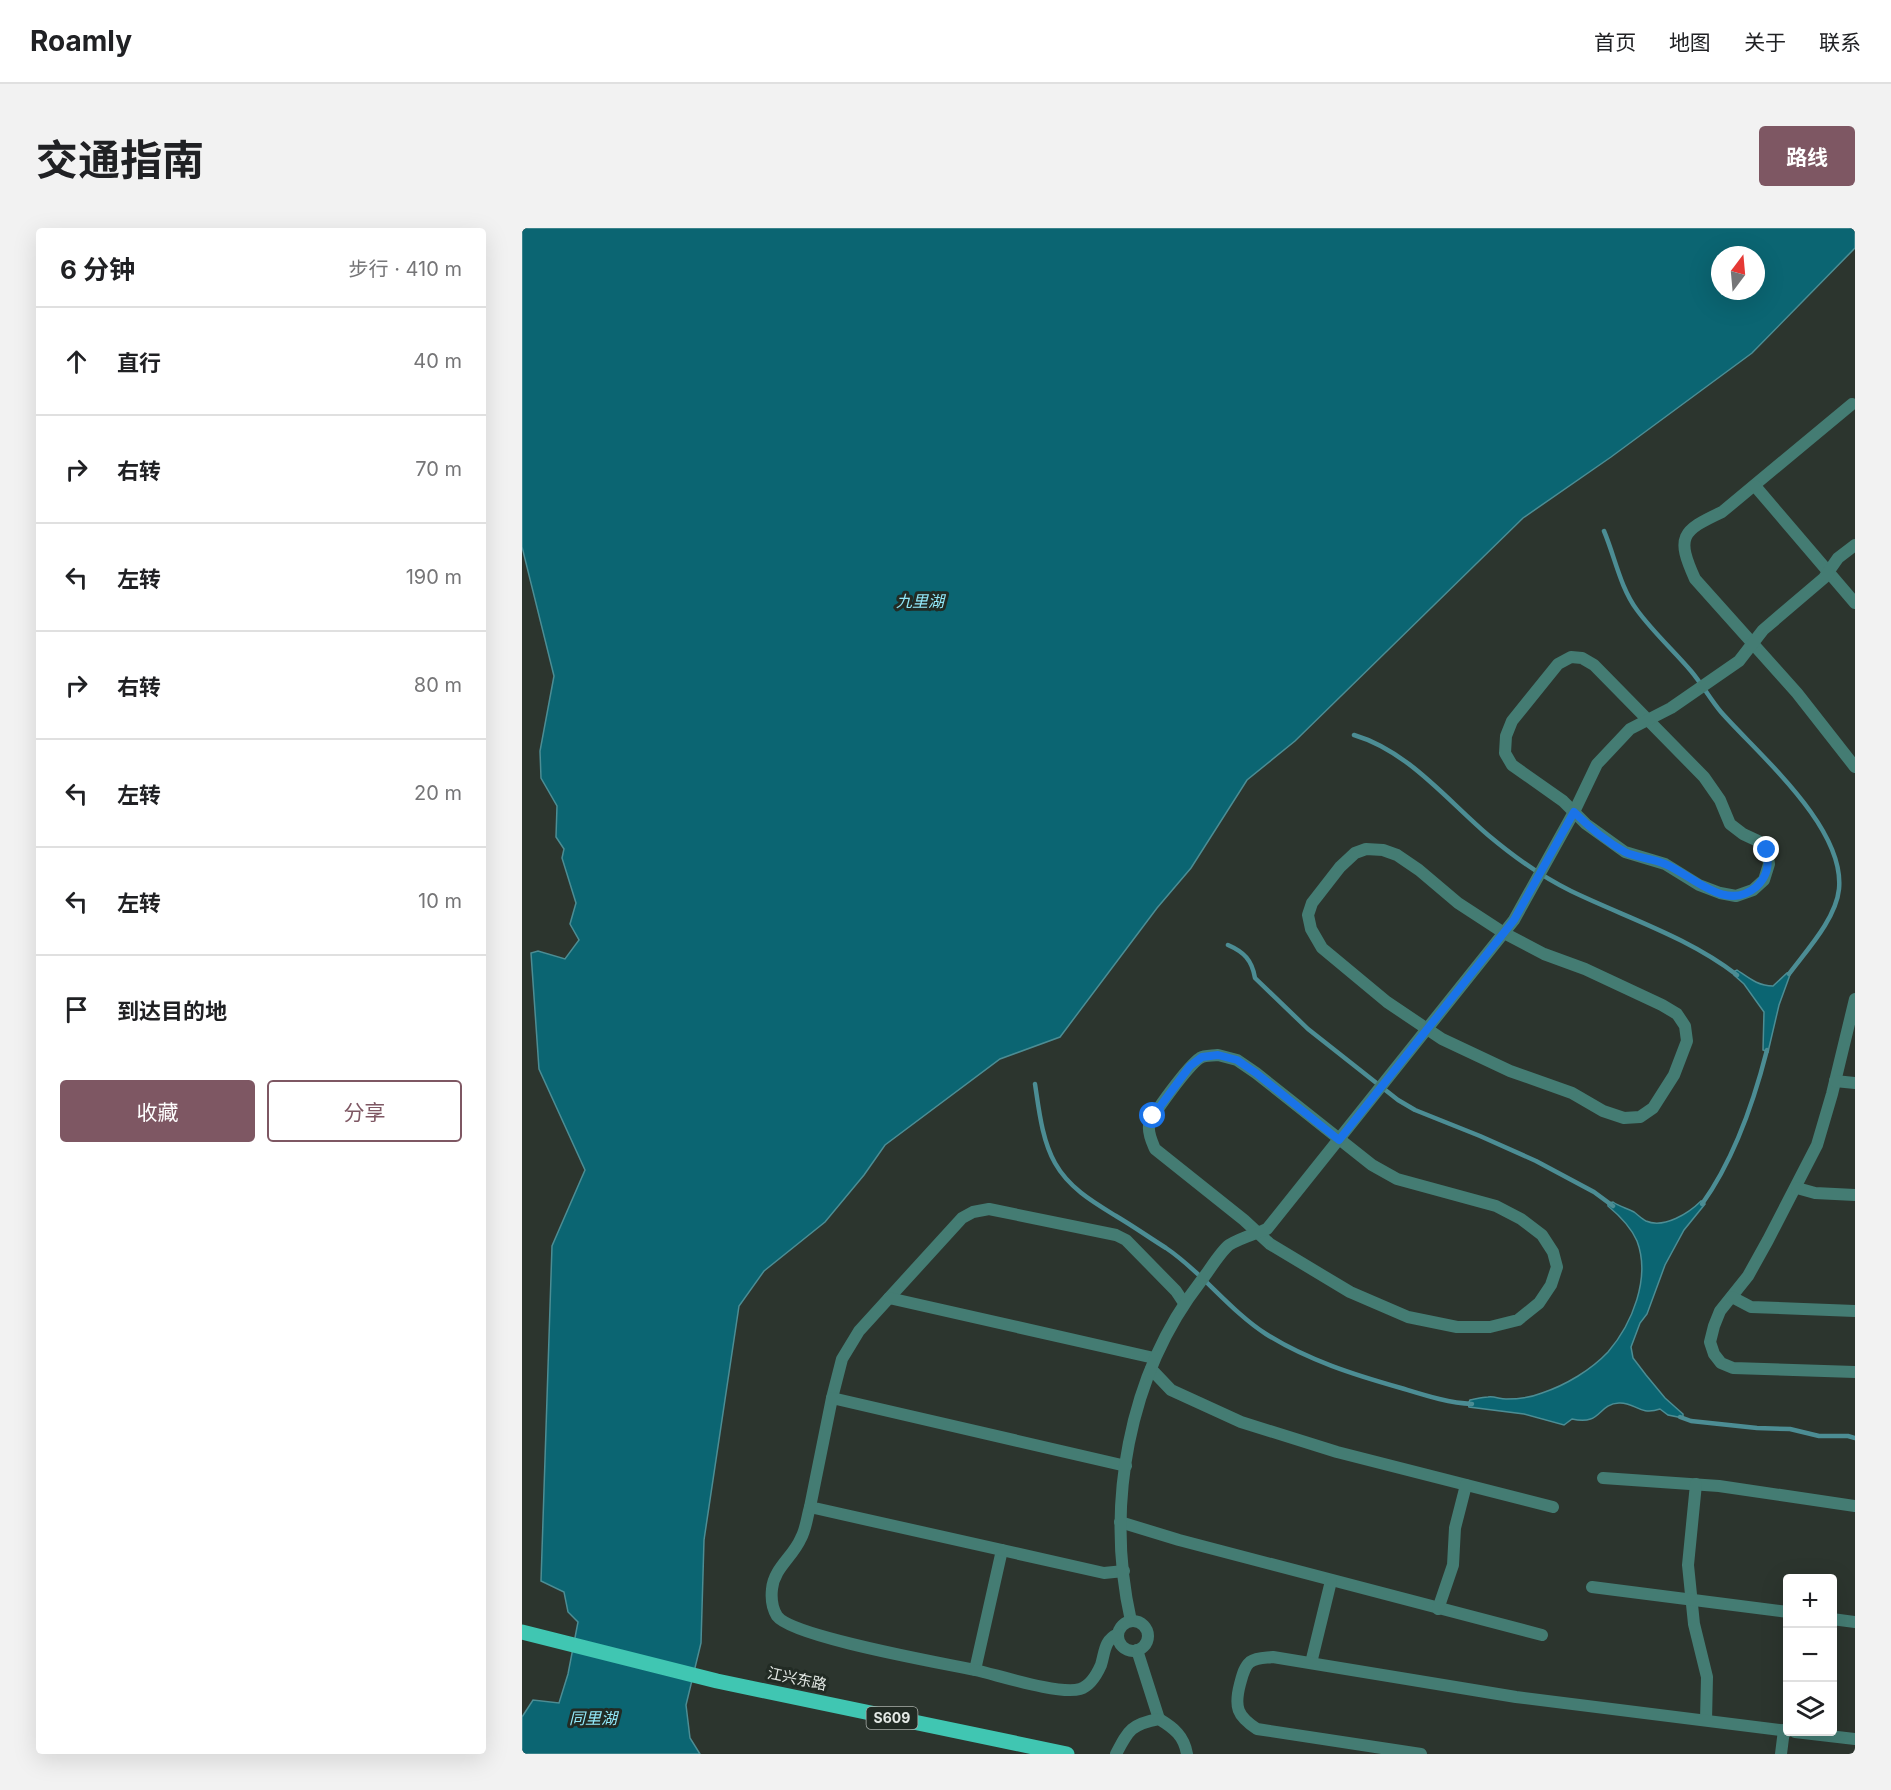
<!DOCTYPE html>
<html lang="zh">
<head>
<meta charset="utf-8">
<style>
	:root { --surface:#fff; --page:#f2f2f2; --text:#202124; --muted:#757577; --line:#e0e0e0; --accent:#7e5763 }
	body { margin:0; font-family:Inter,"Noto Sans SC",sans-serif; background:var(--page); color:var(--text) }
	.controls { position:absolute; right:18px; bottom:18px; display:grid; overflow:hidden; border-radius:6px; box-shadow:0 6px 24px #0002 }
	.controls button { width:54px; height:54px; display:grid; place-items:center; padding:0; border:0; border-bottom:2px solid var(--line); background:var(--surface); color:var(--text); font:30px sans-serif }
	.compass { position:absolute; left:1189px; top:18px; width:54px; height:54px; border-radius:50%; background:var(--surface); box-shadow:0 6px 24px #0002; rotate:16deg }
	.stop { position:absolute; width:18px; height:18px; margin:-14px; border:4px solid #1a73e8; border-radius:50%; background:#fff }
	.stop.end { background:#1a73e8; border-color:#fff; box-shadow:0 2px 6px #0008 }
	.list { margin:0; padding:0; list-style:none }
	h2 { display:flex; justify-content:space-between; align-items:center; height:78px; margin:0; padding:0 24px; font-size:26px }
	h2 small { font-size:20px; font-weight:400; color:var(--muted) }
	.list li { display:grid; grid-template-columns:39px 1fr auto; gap:18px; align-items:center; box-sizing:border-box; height:108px; padding:0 24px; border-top:2px solid var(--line) }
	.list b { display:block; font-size:22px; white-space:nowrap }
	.list em { font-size:20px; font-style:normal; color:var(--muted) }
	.actions { display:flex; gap:12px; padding:18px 24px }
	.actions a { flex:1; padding:14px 0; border:2px solid var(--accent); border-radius:6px; text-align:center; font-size:21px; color:var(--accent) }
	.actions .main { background:var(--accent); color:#fff }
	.icon { flex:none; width:33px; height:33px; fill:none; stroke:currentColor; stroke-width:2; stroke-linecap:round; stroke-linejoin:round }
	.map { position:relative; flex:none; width:1333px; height:1526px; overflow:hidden; border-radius:6px }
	header { display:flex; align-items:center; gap:36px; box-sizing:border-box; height:84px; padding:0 30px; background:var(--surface); border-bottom:2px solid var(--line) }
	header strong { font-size:28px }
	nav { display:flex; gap:33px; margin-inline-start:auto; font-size:21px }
	.intro { display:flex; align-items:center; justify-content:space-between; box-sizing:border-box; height:144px; padding:0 36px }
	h1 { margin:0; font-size:42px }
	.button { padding:15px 27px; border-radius:6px; background:var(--accent); color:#fff; font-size:21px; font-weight:700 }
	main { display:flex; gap:36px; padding:0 36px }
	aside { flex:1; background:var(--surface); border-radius:6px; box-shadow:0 6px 24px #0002 }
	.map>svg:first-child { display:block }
	.water { fill:#0b6572; stroke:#4c8d94; stroke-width:1.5; fill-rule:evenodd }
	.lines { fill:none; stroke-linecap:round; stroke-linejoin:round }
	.stream { stroke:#4c8d94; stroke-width:4.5 }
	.street { stroke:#447c73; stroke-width:12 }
	.primary { stroke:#40c6b2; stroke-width:15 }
	.route { stroke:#1a73e8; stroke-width:8 }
	.labels { text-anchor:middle; stroke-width:6; stroke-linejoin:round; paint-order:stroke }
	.shield { fill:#222b24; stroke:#aab0ab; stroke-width:1.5 }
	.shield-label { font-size:14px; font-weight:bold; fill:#e4e9e5 }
	.street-label { font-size:15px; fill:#e4e9e5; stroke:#222b24 }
	.water-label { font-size:16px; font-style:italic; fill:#92e8f9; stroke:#222b24 }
</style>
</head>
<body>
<header>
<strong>Roamly</strong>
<nav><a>首页</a><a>地图</a><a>关于</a><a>联系</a></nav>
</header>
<div class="intro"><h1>交通指南</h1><a class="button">路线</a></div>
<main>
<aside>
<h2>6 分钟<small>步行 · 410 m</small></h2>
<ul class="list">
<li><svg class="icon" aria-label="ahead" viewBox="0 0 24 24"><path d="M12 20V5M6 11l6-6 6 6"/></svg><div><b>直行</b></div><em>40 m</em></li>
<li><svg class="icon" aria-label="right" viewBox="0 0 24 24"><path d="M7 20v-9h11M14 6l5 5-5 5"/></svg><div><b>右转</b></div><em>70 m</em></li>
<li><svg class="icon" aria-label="left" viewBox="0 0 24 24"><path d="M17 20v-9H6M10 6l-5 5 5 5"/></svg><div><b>左转</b></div><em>190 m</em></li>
<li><svg class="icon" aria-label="right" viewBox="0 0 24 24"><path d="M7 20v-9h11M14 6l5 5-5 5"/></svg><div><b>右转</b></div><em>80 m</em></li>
<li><svg class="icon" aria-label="left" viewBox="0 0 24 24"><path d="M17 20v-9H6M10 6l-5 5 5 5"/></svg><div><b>左转</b></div><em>20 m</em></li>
<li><svg class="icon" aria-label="left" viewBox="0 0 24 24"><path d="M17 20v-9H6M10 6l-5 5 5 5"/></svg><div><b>左转</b></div><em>10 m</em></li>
<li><svg class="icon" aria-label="arrive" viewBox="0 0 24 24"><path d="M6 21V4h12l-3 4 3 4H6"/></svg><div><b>到达目的地</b></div></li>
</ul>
<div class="actions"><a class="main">收藏</a><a>分享</a></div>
</aside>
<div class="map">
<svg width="1333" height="1526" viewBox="0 0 1333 1526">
	<rect width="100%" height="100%" fill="#2c352e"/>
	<g class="water">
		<path d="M0,0H1333V20L1230,125L1089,229L1001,290L773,513L725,552L669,640L635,680L538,809L478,831L363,917L342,947L303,994L242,1043L217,1078L182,1312L179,1415L164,1477L168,1510L178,1526H0V1489L11,1472L37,1475L46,1446L56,1394L46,1384L42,1364L19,1353L30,1018L63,942L17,841L9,725L16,723L43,731L57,712L48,696L54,675L40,630L42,621L34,609L35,578L19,550L18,523L32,448L0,319ZM1198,27H1234V63H1198Z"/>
		<path d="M1215,742C1227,750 1236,758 1251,758L1265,745L1269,744L1257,777L1246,824L1241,822L1242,784L1222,756L1212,747L1211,744Z"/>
		<path d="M1179,973H1182L1183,976L1162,1002L1143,1037L1125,1086L1118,1095L1109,1119L1111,1130L1124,1147L1143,1170L1161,1186V1190L1146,1187L1138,1181C1117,1188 1113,1174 1097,1175C1075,1176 1080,1198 1050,1191L1042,1197L1002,1186L947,1179L946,1176L948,1172C954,1171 960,1169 966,1169C972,1168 978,1171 984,1171C995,1171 1010,1169 1020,1165C1044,1157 1069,1142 1086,1124C1110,1096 1129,1050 1115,1013C1109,999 1098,988 1086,978V975L1091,974C1098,979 1105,980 1112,984C1116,987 1120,991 1124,993C1142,1001 1167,985 1179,973Z"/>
	</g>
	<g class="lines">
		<g class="stream">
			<path d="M1082,303C1093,329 1098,359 1115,382C1131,404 1152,423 1169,443C1180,456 1188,471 1199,484C1237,527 1323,599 1317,661C1314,691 1284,723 1267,746"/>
			<path d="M832,507C886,523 924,571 966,607C991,628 1020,649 1049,663C1105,690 1166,709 1215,747"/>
			<path d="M706,717C722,724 730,732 733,750L786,801L876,872L893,882L958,908L1014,933L1072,964L1091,978"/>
			<path d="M513,856C517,882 520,912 533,935C547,960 571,974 594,988C611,998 628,1010 644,1020C680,1044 707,1082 744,1106C785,1132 833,1147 879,1160C902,1167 926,1175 950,1176"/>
			<path d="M1180,976C1211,933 1232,873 1245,822"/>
			<polyline points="1158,1189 1169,1193 1235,1200 1268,1201 1297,1208 1326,1208 1333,1210"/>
		</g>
		<g class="street">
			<path d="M1330,176L1200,284C1159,303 1154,309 1173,351L1275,465L1333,539"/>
			<polyline points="1233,258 1333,375"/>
			<polygon points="1049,429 1060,430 1072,437 1182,549 1198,572 1208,596 1221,606 1236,613 1245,622 1247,636 1242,652 1231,662 1214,668 1198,665 1177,657 1143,636 1103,624 1064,596 1041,573 990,537 983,525 984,508 990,493 1036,436"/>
			<polygon points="844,621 861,622 875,627 897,642 936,675 982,705 1022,726 1063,741 1140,777 1155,786 1163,798 1165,813 1152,847 1131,880 1118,889 1102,890 1081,883 1050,865 988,843 920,811 865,774 800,720 789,701 786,687 790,675 818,639 833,625"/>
			<polyline points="1333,771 1310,866 1295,917 1246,1012 1226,1048 1198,1083 1192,1098 1188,1114 1192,1126 1199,1135 1211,1140 1333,1144"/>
			<path d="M696,827L715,832L734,845L850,937L875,951L974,978L999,991L1020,1007L1031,1024L1035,1039L1029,1057L1017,1075L996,1092L968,1099H935L886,1089L828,1064L748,1016L722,992L633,921C630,914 626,906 627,898C630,886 667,837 678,830C683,827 690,828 696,827Z"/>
			<polyline points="1313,853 1333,855"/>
			<polyline points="1275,960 1293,965 1333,967"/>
			<polyline points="1210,1069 1229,1079 1333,1083"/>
			<polyline points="367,1070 440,990 451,984 467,981 594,1007 604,1012 654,1063 662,1075"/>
			<polyline points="629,1141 649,1162 719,1194 815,1224 1031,1279"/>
			<polyline points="310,1170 320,1131 337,1103 367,1070 632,1130"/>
			<polyline points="1081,1250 1197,1258 1333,1278"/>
			<polyline points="1174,1256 1166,1337 1172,1396 1185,1449 1184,1492"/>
			<path d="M288,1279C285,1289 284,1301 279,1310C271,1329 252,1340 250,1361C249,1370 250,1380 255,1388C270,1409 420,1435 453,1442L480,1322"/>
			<polyline points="598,1294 657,1312 1020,1407"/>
			<polyline points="602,1343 582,1345 288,1279 310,1170 604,1238"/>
			<polyline points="1070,1359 1266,1384"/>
			<polyline points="916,1381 931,1337 933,1300 944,1257"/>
			<polyline points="1310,1391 1333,1394"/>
			<path d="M609,1393C583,1278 606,1147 679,1053C687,1043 698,1024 707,1017C718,1010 733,1006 745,1001L992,692L1052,584L1075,536L1108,501L1149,480L1217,433L1241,402L1302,350L1316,330L1333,317"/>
			<circle cx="611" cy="1408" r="15"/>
			<polyline points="615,1422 637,1491"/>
			<polyline points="789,1435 809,1353"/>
			<path d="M453,1442C476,1447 537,1467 558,1461C568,1458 575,1446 579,1437C583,1424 582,1412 596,1406"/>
			<polyline points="1273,1504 1333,1511"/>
			<path d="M594,1526C606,1503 609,1496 637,1491C652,1500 662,1508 665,1526"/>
			<path d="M899,1526L735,1501C715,1488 712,1479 718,1456C720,1449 722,1439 728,1434C735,1429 743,1430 751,1429L994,1469L1266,1503"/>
			<polyline points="1259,1526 1262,1502"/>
		</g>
		<polyline class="primary" points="0,1404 195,1453 545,1526"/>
	</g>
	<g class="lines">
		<path class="route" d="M631,888L668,838L680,829L696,827L715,832L734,845L817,912L992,692L1052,584C1066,598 1085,614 1103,624C1115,630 1130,630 1143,636C1170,647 1204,685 1234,659C1246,648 1247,637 1245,622"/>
	</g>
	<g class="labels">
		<rect class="shield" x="344.5" y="1479" width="51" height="22" rx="4.5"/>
		<g class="shield-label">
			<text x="370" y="1495">S609</text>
		</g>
		<g class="street-label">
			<text transform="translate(275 1451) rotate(12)" y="5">江兴东路</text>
		</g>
		<g class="water-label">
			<text x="398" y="379">九里湖</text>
			<text x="71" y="1496">同里湖</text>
		</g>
	</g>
</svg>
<div class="controls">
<button>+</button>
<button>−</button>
<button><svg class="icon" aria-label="layers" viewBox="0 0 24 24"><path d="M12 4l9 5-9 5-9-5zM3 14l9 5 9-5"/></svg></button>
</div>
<svg class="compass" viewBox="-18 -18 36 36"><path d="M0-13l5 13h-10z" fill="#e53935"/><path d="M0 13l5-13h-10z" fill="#757577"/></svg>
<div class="stop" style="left:631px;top:888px"></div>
<div class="stop end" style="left:1245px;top:622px"></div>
</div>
</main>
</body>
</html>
